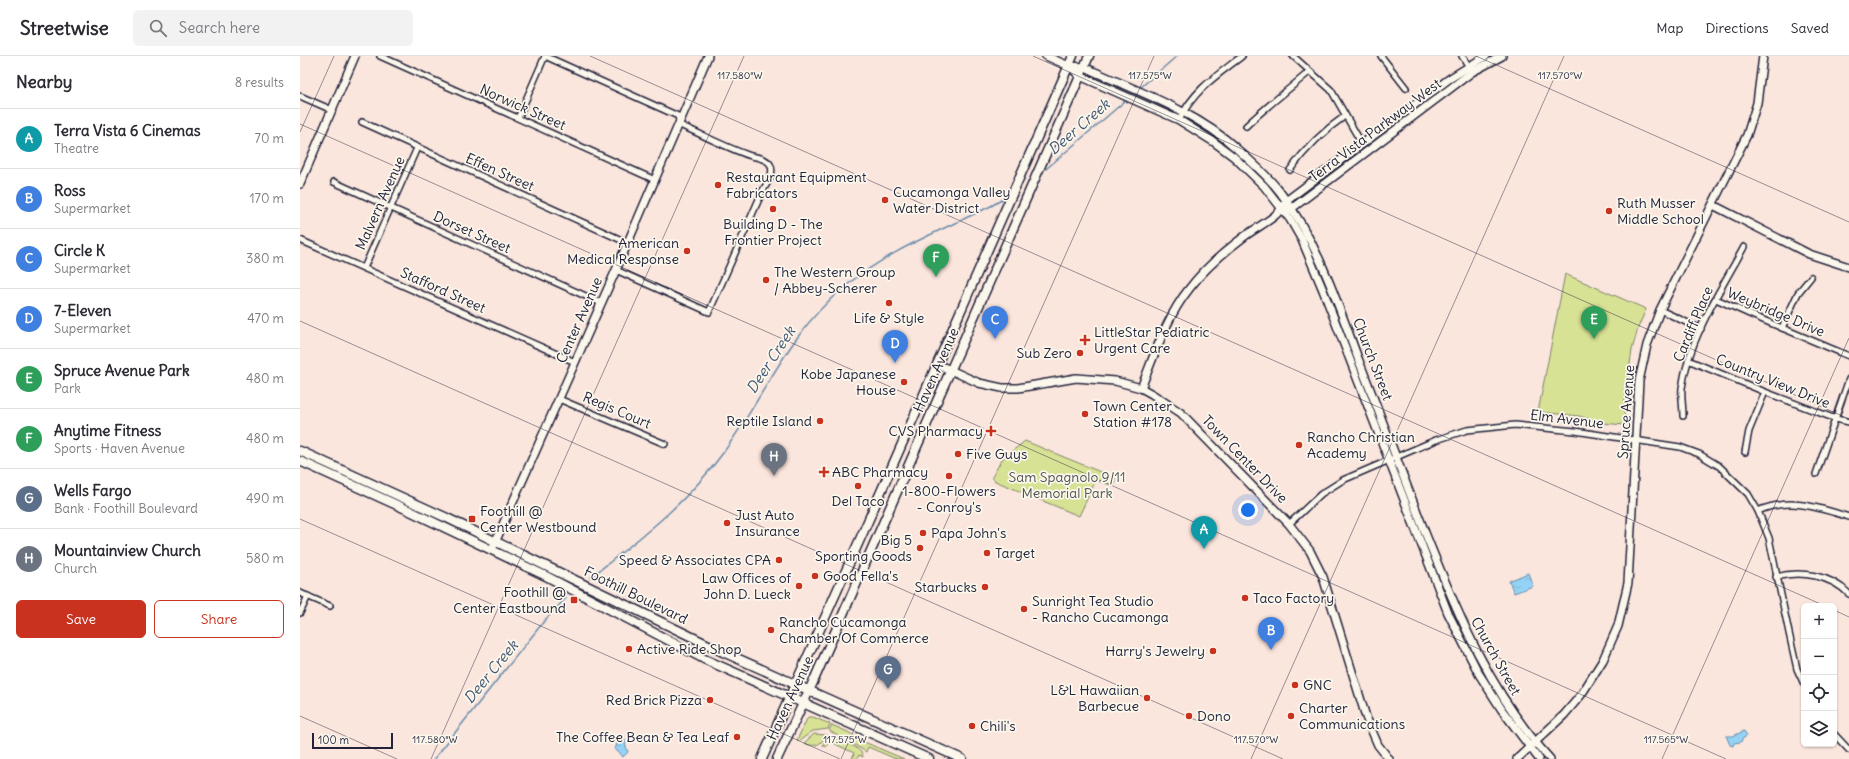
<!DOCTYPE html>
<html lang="en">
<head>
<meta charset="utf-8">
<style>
	:root { --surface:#fff; --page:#f2f2f3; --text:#2b2b33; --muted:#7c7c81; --line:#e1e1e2; --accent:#c8321e }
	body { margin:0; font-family:Delius,sans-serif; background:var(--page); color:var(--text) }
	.controls { position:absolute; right:12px; bottom:12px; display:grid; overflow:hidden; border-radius:6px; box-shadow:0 1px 3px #0004 }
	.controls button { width:36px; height:36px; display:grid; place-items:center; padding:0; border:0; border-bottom:1px solid var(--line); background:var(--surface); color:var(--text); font:20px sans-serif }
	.scale { position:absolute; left:12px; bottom:10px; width:81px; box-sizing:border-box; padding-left:4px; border:2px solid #22223b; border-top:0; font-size:11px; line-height:14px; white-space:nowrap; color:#22223b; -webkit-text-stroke:3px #fbf7ec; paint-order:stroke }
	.you { position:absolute; left:948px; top:454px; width:14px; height:14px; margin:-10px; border:3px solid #fff; border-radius:50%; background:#1a73e8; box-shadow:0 0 0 6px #1a73e833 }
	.badge { display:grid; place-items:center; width:26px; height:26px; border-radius:50%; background:var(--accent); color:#fff; font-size:13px; font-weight:700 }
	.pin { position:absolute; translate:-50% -33px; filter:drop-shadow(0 1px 2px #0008) }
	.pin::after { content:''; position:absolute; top:21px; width:14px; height:12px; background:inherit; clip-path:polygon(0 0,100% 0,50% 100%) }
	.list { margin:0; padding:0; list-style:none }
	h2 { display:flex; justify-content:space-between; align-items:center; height:52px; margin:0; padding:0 16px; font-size:17px }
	h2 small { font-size:13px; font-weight:400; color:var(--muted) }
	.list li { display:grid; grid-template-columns:26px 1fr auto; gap:12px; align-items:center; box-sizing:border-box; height:60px; padding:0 16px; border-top:1px solid var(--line) }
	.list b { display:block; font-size:15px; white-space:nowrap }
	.list p { margin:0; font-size:13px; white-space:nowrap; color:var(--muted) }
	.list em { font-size:13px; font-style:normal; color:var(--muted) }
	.actions { display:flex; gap:8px; padding:12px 16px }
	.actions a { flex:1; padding:9px 0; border:1px solid var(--accent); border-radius:6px; text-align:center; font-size:14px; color:var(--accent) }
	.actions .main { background:var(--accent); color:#fff }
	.icon { flex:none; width:22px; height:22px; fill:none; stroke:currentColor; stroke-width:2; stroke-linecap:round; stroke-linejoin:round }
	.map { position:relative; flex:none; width:1549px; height:703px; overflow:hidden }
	header { display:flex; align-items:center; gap:24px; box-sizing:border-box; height:56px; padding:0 20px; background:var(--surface); border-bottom:1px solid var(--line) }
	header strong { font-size:19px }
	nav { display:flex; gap:22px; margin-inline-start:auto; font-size:14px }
	.search { width:280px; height:36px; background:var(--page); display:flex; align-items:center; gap:10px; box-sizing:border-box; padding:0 14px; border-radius:6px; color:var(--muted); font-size:15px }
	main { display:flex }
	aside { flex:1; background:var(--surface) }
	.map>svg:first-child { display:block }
	.green { fill:#d7e295; stroke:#7c8268 }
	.water { fill:url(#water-ripples); stroke:#678cab }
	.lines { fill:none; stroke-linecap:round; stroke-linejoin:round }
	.stream { stroke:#678cab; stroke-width:1.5 }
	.street-casing { stroke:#22223b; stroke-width:8 }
	.secondary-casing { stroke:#22223b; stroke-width:10 }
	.primary-casing { stroke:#22223b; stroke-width:11 }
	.street { stroke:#fbf7ec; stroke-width:5 }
	.secondary { stroke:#fbf7ec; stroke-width:7 }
	.primary { stroke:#fbf7ec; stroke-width:8 }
	.ticks { fill:none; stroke:#22223b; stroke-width:1; stroke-opacity:0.45 }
	.poi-dot { fill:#c8321e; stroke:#fbf7ec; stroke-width:1.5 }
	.labels { text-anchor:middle; stroke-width:3.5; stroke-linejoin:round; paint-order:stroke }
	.street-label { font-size:14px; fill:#22223b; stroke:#fbf7ec }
	.poi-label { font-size:14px; fill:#22223b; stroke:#fbf7ec; text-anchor:start }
	.park-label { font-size:14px; fill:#4f5252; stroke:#fbf7ec }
	.water-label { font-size:15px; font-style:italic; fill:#445773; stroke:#fbf7ec }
	.ticks-label { font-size:10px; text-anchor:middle; fill:#22223b; stroke:#fbf7ec; stroke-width:3.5; stroke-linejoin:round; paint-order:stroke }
</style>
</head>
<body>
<header>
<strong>Streetwise</strong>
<div class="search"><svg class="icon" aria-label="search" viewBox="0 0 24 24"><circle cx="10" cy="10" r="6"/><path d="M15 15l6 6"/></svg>Search here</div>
<nav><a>Map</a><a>Directions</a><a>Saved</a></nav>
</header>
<main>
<aside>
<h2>Nearby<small>8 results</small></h2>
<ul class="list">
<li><span class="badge" style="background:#0f9aa8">A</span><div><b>Terra Vista 6 Cinemas</b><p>Theatre</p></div><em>70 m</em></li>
<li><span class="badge" style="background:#3f7fe0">B</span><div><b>Ross</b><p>Supermarket</p></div><em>170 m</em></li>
<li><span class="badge" style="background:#3f7fe0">C</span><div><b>Circle K</b><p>Supermarket</p></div><em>380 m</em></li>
<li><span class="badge" style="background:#3f7fe0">D</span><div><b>7-Eleven</b><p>Supermarket</p></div><em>470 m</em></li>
<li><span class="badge" style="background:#2e9e5b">E</span><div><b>Spruce Avenue Park</b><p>Park</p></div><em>480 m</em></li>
<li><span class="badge" style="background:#2e9e5b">F</span><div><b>Anytime Fitness</b><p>Sports · Haven Avenue</p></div><em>480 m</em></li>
<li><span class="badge" style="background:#5c6f8a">G</span><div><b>Wells Fargo</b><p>Bank · Foothill Boulevard</p></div><em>490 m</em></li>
<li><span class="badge" style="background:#6b7280">H</span><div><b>Mountainview Church</b><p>Church</p></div><em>580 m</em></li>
</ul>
<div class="actions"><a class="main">Save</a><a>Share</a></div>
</aside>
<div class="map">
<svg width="1549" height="703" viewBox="0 0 1549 703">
	<defs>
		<pattern id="water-ripples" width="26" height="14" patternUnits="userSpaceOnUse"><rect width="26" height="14" fill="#95d3f6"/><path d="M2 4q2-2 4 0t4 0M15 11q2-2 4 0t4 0" fill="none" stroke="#80b5d4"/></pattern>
	</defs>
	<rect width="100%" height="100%" fill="#fbe6dd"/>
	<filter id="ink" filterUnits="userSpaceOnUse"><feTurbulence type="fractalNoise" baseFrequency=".025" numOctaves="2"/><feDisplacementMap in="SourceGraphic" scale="8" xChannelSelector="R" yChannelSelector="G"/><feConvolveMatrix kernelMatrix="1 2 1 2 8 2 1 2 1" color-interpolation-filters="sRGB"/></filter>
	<g filter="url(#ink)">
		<g class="green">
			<polygon points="1265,218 1346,253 1338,272 1332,294 1324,350 1325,369 1302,367 1279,360 1238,356"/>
			<polygon points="725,385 815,422 814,430 796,424 779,460 695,425 692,421 702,403"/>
			<polygon points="508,661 513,661 530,668 528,673 513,675 499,685 497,684"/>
			<path d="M532,669L548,676L562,685L604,703H596L568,691L566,696C556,689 534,679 529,674Z"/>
			<path d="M514,678L526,679C521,689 515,692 504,687Z"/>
			<path d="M527,679C535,685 562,689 563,701L559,699L557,703H552L554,697L529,685L526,691L523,690Z"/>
		</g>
		<g class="water">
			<polygon points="1228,517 1233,530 1214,537 1209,525"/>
			<polygon points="1444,675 1447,680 1442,683 1441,686 1434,687 1433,690 1430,689 1426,680 1433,680"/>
			<polygon points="318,683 325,684 326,691 328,696 323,701 319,696 315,694"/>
		</g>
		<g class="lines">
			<g class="stream">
				<polyline points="841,31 877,0"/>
				<polyline points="746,113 825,45"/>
				<path d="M291,521C339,483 387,447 423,397C465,340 486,280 543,232C589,194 638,176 691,150L703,143"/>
				<polyline points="134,703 245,564 266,542"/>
			</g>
			<g class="street-casing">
				<g id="street">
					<polyline points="80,0 355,124"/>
					<path d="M245,0L378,60L380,69C403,79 427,92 451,100C457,101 467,103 470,108C475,117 468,126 463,134L409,256L316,214"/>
					<polyline points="993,0 1031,34 1062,88"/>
					<polyline points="1081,0 1106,32"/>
					<polyline points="1162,0 1170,12"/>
					<polyline points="0,40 32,54"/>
					<polyline points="218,62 245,0"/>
					<path d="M879,64C895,33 915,21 942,0"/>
					<polyline points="62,66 328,187"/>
					<path d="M946,70C966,51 988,34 1009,16"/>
					<path d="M990,114C1006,92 1023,75 1045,60"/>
					<polyline points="34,126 301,247"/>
					<polyline points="0,184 275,306"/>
					<polyline points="64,212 117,92"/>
					<polyline points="1416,243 1456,261 1549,300"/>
					<polyline points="1360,254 1401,273"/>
					<polyline points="1482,272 1498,237 1511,221"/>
					<polyline points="1388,304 1465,336 1536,363 1549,366"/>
					<polyline points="259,343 365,388"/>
					<path d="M1383,360C1383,351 1381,341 1382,332C1389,282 1420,235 1444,191"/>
					<polyline points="1445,396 1449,375 1465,336"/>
					<polyline points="1516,418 1549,323"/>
					<path d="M1458,455C1489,441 1517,451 1549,461"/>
					<polyline points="989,468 1021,438 1043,424 1136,384 1167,374 1215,369 1275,375 1380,391 1399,398 1419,410 1448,438 1458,455 1469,482 1489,577 1497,613 1504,628"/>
					<path d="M1476,521C1500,514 1531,519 1549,538"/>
					<polyline points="0,537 30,550"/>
					<polyline points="0,557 8,540"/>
					<polyline points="1534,678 1549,694"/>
				</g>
			</g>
			<g class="secondary-casing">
				<g id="secondary">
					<polyline points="746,0 769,10 780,20 879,64 914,86 934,101 964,130 990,163 1002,184 1023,234 1148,557 1179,618 1202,654 1239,703"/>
					<path d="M769,10L784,11C834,34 896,55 937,93C952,106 968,120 980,136C1018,186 1037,246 1059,305C1082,363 1103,421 1126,479C1158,559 1191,639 1250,703"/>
					<polyline points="0,128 55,0"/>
					<polyline points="1413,149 1509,198 1549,211"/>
					<polyline points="986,153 991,153 1172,16 1202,0"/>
					<polyline points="637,308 679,327 702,332 718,332 776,322 815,325 841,332 852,338 881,357 989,468 1010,495 1023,521 1066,661 1078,689 1089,703"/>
					<path d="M841,332C854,300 867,260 889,233C904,213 925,195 945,180C958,170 980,161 986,145L1149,23L1186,0"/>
					<polyline points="193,491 316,214 408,0"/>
					<polyline points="1217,703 1264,659 1281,639 1303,604 1318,570 1328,527 1339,325 1347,289 1360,254 1447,79 1457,47 1463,0"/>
				</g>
			</g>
			<g class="primary-casing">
				<g id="primary">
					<polyline points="0,395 147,462 423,596 662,703"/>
					<polyline points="0,405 108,454 246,520 404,603 629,703"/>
					<polyline points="462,703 561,481 773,0"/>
					<polyline points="477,703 514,624 789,0"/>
				</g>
			</g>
			<use href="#street" class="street"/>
			<use href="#secondary" class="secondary"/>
			<use href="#primary" class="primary"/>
		</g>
	</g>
	<path class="ticks" d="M290,0L1525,550M733,0L1549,363M1176,0L1549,166M0,68L1426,703M0,76L34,0M0,265L983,703M0,463L540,703M1534,554L1549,561M0,660L97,703M131,703L444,0M541,703L854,0M951,703L1264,0M1362,703L1549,282"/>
	<g class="poi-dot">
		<circle cx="418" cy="129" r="4"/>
		<circle cx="585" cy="144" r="4"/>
		<circle cx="473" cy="153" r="4"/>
		<circle cx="1309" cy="155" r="4"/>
		<circle cx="387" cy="195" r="4"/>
		<circle cx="466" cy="224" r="4"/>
		<circle cx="589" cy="247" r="4"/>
		<path d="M783 278h4v4h4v4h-4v4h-4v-4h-4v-4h4z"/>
		<circle cx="780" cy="297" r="4"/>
		<circle cx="604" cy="326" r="4"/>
		<circle cx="785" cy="358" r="4"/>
		<circle cx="520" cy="365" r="4"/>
		<path d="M689 369h4v4h4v4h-4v4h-4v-4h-4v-4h4z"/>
		<circle cx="999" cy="389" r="4"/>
		<circle cx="658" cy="398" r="4"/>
		<path d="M522 410h4v4h4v4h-4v4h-4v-4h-4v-4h4z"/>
		<circle cx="649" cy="420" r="4"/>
		<circle cx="558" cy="430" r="4"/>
		<rect x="168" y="459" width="8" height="8" rx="2"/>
		<circle cx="427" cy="467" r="4"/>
		<circle cx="623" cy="477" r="4"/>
		<circle cx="620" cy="492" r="4"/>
		<circle cx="687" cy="497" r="4"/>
		<circle cx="479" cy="504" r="4"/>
		<circle cx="515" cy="520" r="4"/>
		<circle cx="499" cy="530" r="4"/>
		<circle cx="685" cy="531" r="4"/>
		<circle cx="945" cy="542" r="4"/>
		<rect x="270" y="540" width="8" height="8" rx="2"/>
		<circle cx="724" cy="553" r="4"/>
		<circle cx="471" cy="574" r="4"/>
		<circle cx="329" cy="593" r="4"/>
		<circle cx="913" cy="595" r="4"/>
		<circle cx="995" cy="629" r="4"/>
		<circle cx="847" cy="642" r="4"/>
		<circle cx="410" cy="644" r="4"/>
		<circle cx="889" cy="660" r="4"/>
		<circle cx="991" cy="660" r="4"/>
		<circle cx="672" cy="670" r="4"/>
		<circle cx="437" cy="681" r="4"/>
	</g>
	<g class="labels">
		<g class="street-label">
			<text transform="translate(223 51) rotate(24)" y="5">Norwick Street</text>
			<text transform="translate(1075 74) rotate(-37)" y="5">Terra Vista Parkway West</text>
			<text transform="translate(200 116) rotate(24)" y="5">Effen Street</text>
			<text transform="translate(80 147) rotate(-66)" y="5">Malvern Avenue</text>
			<text transform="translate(172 176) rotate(24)" y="5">Dorset Street</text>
			<text transform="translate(143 234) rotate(24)" y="5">Stafford Street</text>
			<text transform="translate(1476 256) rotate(23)" y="5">Weybridge Drive</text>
			<text transform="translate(279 264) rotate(-66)" y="5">Center Avenue</text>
			<text transform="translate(1393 268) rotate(-67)" y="5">Cardiff Place</text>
			<text transform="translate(1073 303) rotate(69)" y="5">Church Street</text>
			<text transform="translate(636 314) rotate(-66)" y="5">Haven Avenue</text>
			<text transform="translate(1473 325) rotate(22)" y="5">Country View Drive</text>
			<text transform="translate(317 354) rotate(23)" y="5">Regis Court</text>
			<text transform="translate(1326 356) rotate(-86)" y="5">Spruce Avenue</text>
			<text transform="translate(1267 363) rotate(7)" y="5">Elm Avenue</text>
			<text transform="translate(945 403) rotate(46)" y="5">Town Center Drive</text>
			<text transform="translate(336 539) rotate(26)" y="5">Foothill Boulevard</text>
			<text transform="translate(1196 600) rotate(61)" y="5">Church Street</text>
			<text transform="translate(490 642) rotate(-65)" y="5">Haven Avenue</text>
		</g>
		<g class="poi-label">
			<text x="426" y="126">Restaurant Equipment<tspan x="426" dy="16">Fabricators</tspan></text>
			<text x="593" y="141">Cucamonga Valley<tspan x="593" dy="16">Water District</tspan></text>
			<text x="1317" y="152">Ruth Musser<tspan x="1317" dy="16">Middle School</tspan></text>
			<text x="473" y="173" text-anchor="middle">Building D - The<tspan x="473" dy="16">Frontier Project</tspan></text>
			<text x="379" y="192" text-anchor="end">American<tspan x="379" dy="16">Medical Response</tspan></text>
			<text x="474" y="221">The Western Group<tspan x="474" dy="16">/ Abbey-Scherer</tspan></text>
			<text x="589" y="267" text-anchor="middle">Life &amp; Style</text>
			<text x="794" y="281">LittleStar Pediatric<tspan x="794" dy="16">Urgent Care</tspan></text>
			<text x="772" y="302" text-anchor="end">Sub Zero</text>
			<text x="596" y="323" text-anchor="end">Kobe Japanese<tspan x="596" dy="16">House</tspan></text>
			<text x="793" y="355">Town Center<tspan x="793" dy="16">Station #178</tspan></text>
			<text x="512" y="370" text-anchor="end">Reptile Island</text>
			<text x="683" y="380" text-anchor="end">CVS Pharmacy</text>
			<text x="1007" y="386">Rancho Christian<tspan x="1007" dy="16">Academy</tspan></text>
			<text x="666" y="403">Five Guys</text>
			<text x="532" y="421">ABC Pharmacy</text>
			<text x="649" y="440" text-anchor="middle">1-800-Flowers<tspan x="649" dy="16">- Conroy's</tspan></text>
			<text x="558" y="450" text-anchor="middle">Del Taco</text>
			<text x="180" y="460">Foothill @<tspan x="180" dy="16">Center Westbound</tspan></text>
			<text x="435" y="464">Just Auto<tspan x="435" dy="16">Insurance</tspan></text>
			<text x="631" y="482">Papa John's</text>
			<text x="612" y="489" text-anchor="end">Big 5<tspan x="612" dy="16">Sporting Goods</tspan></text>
			<text x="695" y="502">Target</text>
			<text x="471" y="509" text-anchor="end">Speed &amp; Associates CPA</text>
			<text x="523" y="525">Good Fella's</text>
			<text x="491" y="527" text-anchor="end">Law Offices of<tspan x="491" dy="16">John D. Lueck</tspan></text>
			<text x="677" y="536" text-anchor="end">Starbucks</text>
			<text x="266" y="541" text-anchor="end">Foothill @<tspan x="266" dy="16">Center Eastbound</tspan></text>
			<text x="953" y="547">Taco Factory</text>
			<text x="732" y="550">Sunright Tea Studio<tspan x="732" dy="16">- Rancho Cucamonga</tspan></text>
			<text x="479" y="571">Rancho Cucamonga<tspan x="479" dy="16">Chamber Of Commerce</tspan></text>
			<text x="337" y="598">Active Ride Shop</text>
			<text x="905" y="600" text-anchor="end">Harry's Jewelry</text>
			<text x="1003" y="634">GNC</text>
			<text x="839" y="639" text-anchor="end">L&amp;L Hawaiian<tspan x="839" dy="16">Barbecue</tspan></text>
			<text x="402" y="649" text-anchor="end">Red Brick Pizza</text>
			<text x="999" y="657">Charter<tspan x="999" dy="16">Communications</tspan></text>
			<text x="897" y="665">Dono</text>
			<text x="680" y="675">Chili's</text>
			<text x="429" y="686" text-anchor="end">The Coffee Bean &amp; Tea Leaf</text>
		</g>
		<g class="park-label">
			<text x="767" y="426">Sam Spagnolo 9/11<tspan x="767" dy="16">Memorial Park</tspan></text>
		</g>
		<g class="water-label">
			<text transform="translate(779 71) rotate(-41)" y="5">Deer Creek</text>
			<text transform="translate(471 304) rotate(-57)" y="5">Deer Creek</text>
			<text transform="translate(191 616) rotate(-51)" y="5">Deer Creek</text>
		</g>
	</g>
	<g class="ticks-label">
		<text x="440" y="23">117.580°W</text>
		<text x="850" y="23">117.575°W</text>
		<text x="1260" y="23">117.570°W</text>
		<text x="135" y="687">117.580°W</text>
		<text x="545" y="687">117.575°W</text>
		<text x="956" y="687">117.570°W</text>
		<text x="1366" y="687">117.565°W</text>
	</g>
</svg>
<div class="controls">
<button>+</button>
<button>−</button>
<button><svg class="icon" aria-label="locate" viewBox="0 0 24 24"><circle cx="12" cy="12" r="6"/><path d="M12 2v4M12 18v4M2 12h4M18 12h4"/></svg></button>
<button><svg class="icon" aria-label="layers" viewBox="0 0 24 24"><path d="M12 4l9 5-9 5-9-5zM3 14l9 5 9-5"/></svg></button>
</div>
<div class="scale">100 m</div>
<div class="you"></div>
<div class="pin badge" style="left:904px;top:493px;background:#0f9aa8">A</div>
<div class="pin badge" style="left:971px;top:594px;background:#3f7fe0">B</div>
<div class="pin badge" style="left:695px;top:283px;background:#3f7fe0">C</div>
<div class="pin badge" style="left:595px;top:307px;background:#3f7fe0">D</div>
<div class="pin badge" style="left:1294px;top:283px;background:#2e9e5b">E</div>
<div class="pin badge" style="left:636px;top:221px;background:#2e9e5b">F</div>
<div class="pin badge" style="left:588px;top:633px;background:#5c6f8a">G</div>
<div class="pin badge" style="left:474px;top:420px;background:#6b7280">H</div>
</div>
</main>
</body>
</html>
